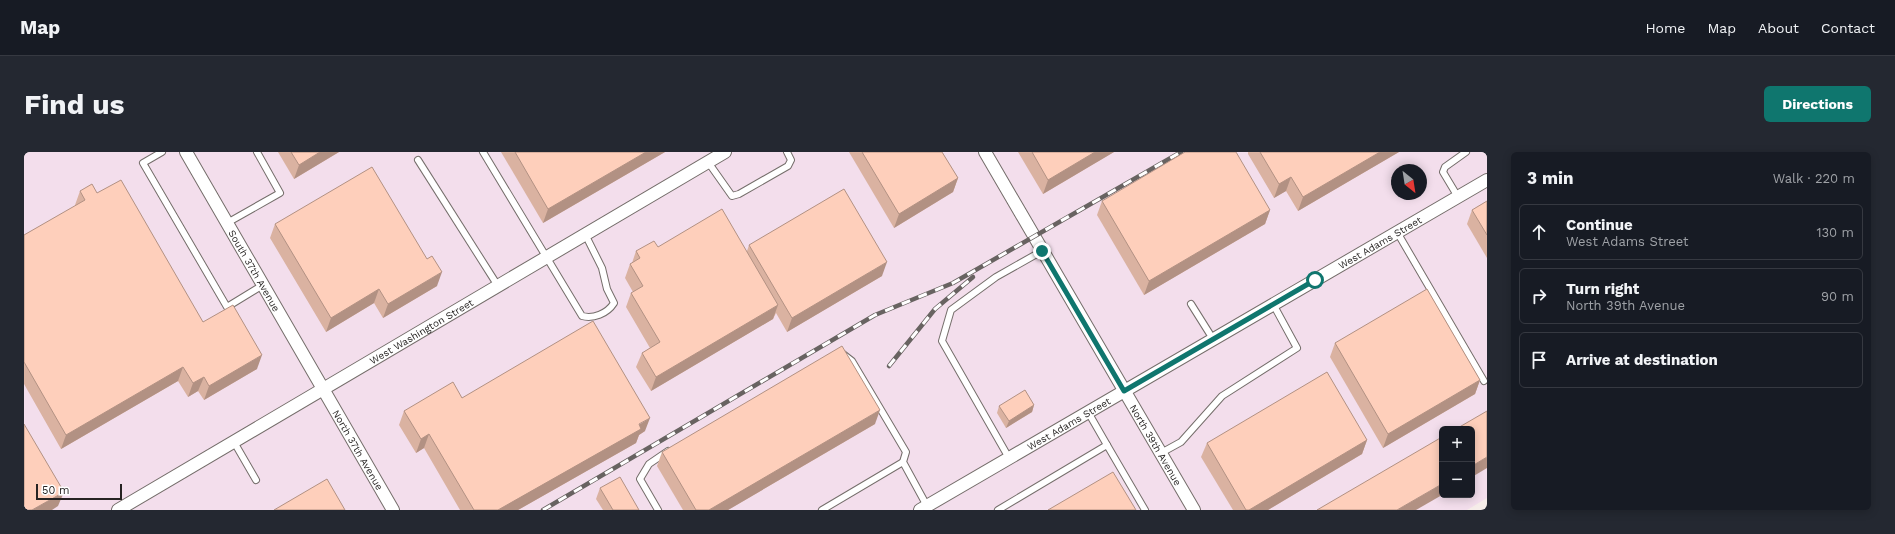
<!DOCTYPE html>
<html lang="en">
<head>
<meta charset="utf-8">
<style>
	:root { --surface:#171b24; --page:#242831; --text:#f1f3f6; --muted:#9ea1a6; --line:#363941; --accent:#0f766e }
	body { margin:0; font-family:"Work Sans",sans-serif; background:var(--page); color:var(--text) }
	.controls { position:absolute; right:12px; bottom:12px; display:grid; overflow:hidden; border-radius:6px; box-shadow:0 2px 10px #0003 }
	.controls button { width:36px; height:36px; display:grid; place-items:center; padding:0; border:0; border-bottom:1px solid var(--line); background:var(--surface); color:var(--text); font:20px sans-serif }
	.compass { position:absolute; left:1367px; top:12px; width:36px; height:36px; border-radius:50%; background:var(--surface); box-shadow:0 2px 10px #0003; rotate:150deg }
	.scale { position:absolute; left:12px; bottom:10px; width:86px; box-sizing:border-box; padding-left:4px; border:2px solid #262322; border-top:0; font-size:11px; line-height:14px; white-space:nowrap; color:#262322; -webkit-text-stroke:3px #fff; paint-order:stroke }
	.stop { position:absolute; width:12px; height:12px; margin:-9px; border:3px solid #0f766e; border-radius:50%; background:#fff }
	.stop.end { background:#0f766e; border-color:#fff; box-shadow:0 1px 4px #0008 }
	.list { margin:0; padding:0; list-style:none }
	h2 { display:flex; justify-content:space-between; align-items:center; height:52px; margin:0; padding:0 16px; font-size:17px }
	h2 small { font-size:13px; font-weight:400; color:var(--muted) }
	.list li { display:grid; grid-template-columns:26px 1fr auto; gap:12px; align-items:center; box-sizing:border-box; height:56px; margin:0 8px 8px; padding:0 8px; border:1px solid var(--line); border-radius:6px }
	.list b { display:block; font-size:15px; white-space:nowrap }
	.list p { margin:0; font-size:13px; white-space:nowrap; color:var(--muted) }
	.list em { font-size:13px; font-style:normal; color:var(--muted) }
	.icon { flex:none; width:22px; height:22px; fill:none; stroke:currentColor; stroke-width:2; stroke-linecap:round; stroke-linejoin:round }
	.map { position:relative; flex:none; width:1463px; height:358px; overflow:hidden; border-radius:6px }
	header { display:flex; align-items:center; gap:24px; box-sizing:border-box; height:56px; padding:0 20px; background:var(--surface); border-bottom:1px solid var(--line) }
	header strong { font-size:19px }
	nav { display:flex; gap:22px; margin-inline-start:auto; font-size:14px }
	.intro { display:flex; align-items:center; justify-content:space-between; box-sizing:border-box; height:96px; padding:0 24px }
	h1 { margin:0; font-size:28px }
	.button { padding:10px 18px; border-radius:6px; background:var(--accent); color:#fff; font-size:14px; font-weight:700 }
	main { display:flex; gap:24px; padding:0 24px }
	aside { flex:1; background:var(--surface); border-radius:6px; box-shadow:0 2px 10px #0003 }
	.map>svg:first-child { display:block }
	.industrial { fill:#f3deec; fill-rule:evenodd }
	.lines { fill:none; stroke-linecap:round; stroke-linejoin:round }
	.lane-casing { stroke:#756e6b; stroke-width:8 }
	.street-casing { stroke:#756e6b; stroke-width:14 }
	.lane { stroke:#fff; stroke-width:6 }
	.street { stroke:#fff; stroke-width:12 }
	.rail-casing { stroke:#686361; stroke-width:4.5 }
	.rail { stroke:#fff; stroke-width:3; stroke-dasharray:9; stroke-linecap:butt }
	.wall { fill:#dab2a1 }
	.shaded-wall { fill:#b29183 }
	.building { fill:#fecfbb; stroke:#b29183 }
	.route { stroke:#0f766e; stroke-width:5 }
	.labels { text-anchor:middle; stroke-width:3.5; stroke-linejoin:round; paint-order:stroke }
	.street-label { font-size:10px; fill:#262322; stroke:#fff }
</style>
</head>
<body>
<header>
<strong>Map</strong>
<nav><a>Home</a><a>Map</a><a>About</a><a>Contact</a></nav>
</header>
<div class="intro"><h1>Find us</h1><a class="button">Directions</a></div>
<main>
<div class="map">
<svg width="1463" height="358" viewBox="0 0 1463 358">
	<rect width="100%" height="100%" fill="#f6ede9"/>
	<path class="industrial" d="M0,0H1463V346L1443,358H0ZM1373,18H1397V42H1373ZM1418,277H1448V343H1418Z"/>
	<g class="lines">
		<g class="lane-casing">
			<g id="lane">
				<polyline points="138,0 119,11 203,155 239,133"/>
				<path d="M459,0L558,164C569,167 583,162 590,151L583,137L578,116L561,82"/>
				<polyline points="394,8 474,134"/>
				<polyline points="684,10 708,44 715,42 764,14 767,8 763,0"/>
				<polyline points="1434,45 1419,20 1421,15 1442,0"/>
				<polyline points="203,71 256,41 233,0"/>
				<polyline points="1373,80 1460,229"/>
				<polyline points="1167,152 1189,187"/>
				<polyline points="819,202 828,209 882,300 879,310 903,354"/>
				<polyline points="210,290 232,328"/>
				<polyline points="1083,293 1121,358"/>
				<polyline points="1137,301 1157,290 1198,244 1273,196 1249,152"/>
				<polyline points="985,306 918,189 927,158 972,125 1018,99"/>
				<polyline points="634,358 616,327 625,312 644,299"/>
				<polyline points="798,358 879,310"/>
				<polyline points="974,358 1083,293 1064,260"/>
			</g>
		</g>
		<g class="street-casing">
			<g id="street">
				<path id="s1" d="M162,0L369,358"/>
				<path id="s2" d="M961,0L1170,358"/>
				<path id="s3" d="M94,358L701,0"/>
				<path id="s4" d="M896,358L1463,28"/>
			</g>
		</g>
		<use href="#lane" class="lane"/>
		<use href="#street" class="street"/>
		<g class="rail-casing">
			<g id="rail">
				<polyline points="865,214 911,157 949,125"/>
				<polyline points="519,358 851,163 929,131 1157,0"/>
			</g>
		</g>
		<use href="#rail" class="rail"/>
	</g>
	<g class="wall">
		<polygon points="254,0 315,0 270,27"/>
		<polygon points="477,0 641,0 519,71"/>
		<polygon points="825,0 918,0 934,26 929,40 870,76"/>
		<polygon points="994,0 1090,0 1019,42"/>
		<polygon points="1224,0 1375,0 1274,59 1262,39 1250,46 1224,2"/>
		<polygon points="56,39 73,41 179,170 233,217 180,248 174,239 164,245 154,229 37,297 0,232 0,83 52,54 51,53"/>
		<polygon points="1078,49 1246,58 1241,72 1120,143 1073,63"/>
		<polygon points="1463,49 1463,106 1443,72 1448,58"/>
		<polygon points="251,72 413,134 359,166 350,151 302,180 246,86"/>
		<polygon points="725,93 858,124 763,180 752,161 749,167 627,239 612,215 618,201 626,196 602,155 607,141 609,140 601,126 606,112 608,111 612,99 634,95 723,99"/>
		<polygon points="1311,191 1456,228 1451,242 1359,296 1306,205"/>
		<polygon points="438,246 621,279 615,283 612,291 494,358 436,358 400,296 392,301 375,273 380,259"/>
		<polygon points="1010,253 1008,260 982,276 973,261 975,254"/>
		<polygon points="851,272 704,358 659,358 633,314 638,300"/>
		<polygon points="1343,288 1338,302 1244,358 1209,358 1177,305 1183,291"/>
		<polygon points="576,336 615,358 579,358 572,347"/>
	</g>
	<g class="shaded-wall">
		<polygon points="296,0 315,0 270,27 275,13"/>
		<polygon points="622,0 641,0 519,71 524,57"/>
		<polygon points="1071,0 1090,0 1019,42 1024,28"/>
		<polygon points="1356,0 1375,0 1274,59 1279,45"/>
		<polygon points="1267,25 1262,39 1250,46 1255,32"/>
		<polygon points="934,26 929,40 870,76 875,62"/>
		<polygon points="1246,58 1241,72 1120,143 1125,129"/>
		<polygon points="863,110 858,124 763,180 768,166"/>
		<polygon points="418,120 413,134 359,166 364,152"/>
		<polygon points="355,137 350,151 302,180 307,166"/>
		<polygon points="754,153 749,167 627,239 632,225"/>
		<polygon points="238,203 233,217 180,248 185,234"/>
		<polygon points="159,215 154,229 37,297 42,283"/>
		<polygon points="180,225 174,239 164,245 169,231"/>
		<polygon points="1456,228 1451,242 1359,296 1364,282"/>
		<polygon points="1010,253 1008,260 982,276 985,269"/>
		<polygon points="856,258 851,272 704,358 685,358"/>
		<polygon points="626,266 621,279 615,283 612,291 494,358 474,358"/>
		<polygon points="405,282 400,296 392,301 397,287"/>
		<polygon points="1343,288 1338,302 1244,358 1225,358"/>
		<polygon points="1463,305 1463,316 1448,325 1448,314"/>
		<polygon points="1418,332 1418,343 1392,358 1373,358"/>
		<polygon points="40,340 34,354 28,358 8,358"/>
	</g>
	<g class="building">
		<polygon points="267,0 296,0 275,13"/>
		<polygon points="491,0 622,0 524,57"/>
		<polygon points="838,0 918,0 934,26 875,62"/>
		<polygon points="1008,0 1071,0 1024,28"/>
		<polygon points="1161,0 1212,0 1246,58 1125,129 1078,49"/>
		<polygon points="1236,0 1356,0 1279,45 1267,25 1255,32"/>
		<polygon points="348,15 403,107 408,104 418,120 364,152 355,137 307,166 251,72"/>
		<polygon points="97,28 179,170 209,153 238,203 185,234 180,225 169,231 159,215 42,283 0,210 0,83 61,48 56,39 68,32 73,41"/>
		<polygon points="820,37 863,110 768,166 725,93"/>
		<polygon points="1463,49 1463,83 1448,58"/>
		<polygon points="698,57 754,153 632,225 618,201 636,190 607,141 619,134 606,112 616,106 612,99 630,89 634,95"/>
		<polygon points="1403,137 1456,228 1364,282 1311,191"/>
		<polygon points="569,169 626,266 615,272 617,277 474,358 450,358 405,282 397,287 380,259 429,230 438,246"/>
		<polygon points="818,194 856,258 685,358 672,358 638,300"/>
		<polygon points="1303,220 1343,288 1225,358 1222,358 1183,291"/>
		<polygon points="1001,238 1010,253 985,269 975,254"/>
		<polygon points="1463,259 1463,305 1448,314 1448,277 1432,277"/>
		<polygon points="0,272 40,340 8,358 0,358"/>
		<polygon points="1418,285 1418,332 1373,358 1293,358"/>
		<polygon points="1089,320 1112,358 1024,358"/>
		<polygon points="596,325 615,358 589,358 576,336"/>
		<polygon points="303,327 321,358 250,358"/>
	</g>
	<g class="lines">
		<polyline class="route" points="1018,99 1100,239 1291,128"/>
	</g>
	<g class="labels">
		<g class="street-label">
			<text dy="4" stroke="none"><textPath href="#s4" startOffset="532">West Adams Street</textPath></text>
			<text dy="4" stroke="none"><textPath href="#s1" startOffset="137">South 37th Avenue</textPath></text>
			<text dy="4" stroke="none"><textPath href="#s3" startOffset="352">West Washington Street</textPath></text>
			<text dy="4" stroke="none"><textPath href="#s4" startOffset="172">West Adams Street</textPath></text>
			<text dy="4" stroke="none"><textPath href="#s2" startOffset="339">North 39th Avenue</textPath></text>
			<text dy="4" stroke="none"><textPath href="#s1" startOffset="344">North 37th Avenue</textPath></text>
		</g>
	</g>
</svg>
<div class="controls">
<button>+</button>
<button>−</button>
</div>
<svg class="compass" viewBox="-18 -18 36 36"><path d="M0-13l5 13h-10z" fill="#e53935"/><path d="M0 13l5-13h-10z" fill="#9ea1a6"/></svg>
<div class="scale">50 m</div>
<div class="stop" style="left:1291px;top:128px"></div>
<div class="stop end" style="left:1018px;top:99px"></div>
</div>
<aside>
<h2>3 min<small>Walk · 220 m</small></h2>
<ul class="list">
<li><svg class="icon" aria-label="ahead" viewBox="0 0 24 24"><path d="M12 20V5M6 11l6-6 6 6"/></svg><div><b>Continue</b><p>West Adams Street</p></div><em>130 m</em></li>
<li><svg class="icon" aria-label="right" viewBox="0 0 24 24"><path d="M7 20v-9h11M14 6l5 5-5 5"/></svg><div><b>Turn right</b><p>North 39th Avenue</p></div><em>90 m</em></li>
<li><svg class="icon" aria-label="arrive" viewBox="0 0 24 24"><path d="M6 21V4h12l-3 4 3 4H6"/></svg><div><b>Arrive at destination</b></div></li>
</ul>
</aside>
</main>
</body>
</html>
